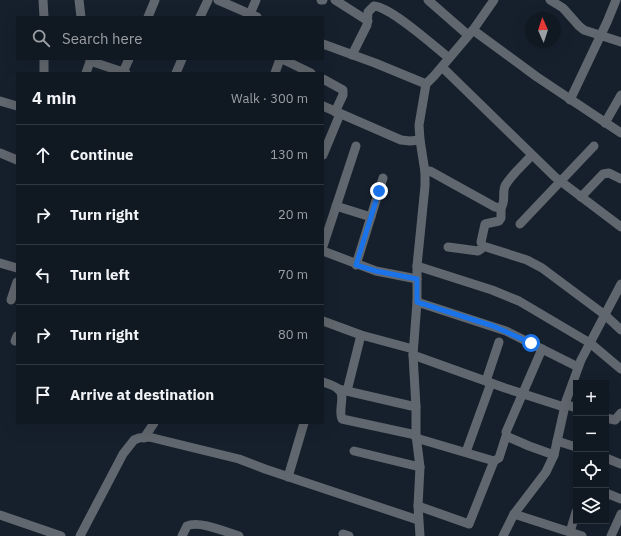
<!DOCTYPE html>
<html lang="en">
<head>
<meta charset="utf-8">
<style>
	:root { --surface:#101822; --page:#1e252f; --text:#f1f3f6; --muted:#9ca0a5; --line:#303740 }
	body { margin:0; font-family:"IBM Plex Sans",sans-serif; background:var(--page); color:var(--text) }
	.controls { position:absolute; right:12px; bottom:12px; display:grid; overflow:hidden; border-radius:0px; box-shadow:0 4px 16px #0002 }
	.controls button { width:36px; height:36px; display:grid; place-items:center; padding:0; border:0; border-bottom:1px solid var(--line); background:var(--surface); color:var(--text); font:20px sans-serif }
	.compass { position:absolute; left:525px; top:12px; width:36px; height:36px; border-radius:50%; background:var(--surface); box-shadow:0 4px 16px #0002; rotate:357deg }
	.stop { position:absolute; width:12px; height:12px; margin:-9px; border:3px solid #1a73e8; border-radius:50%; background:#fff }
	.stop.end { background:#1a73e8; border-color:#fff; box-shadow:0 1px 4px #0008 }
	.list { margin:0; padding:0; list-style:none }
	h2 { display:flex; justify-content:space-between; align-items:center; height:52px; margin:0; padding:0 16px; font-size:17px }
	h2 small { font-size:13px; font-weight:400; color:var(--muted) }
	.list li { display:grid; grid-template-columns:26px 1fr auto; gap:12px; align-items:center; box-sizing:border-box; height:60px; padding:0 16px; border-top:1px solid var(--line) }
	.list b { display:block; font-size:15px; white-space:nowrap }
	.list em { font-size:13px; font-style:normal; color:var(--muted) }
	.icon { flex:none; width:22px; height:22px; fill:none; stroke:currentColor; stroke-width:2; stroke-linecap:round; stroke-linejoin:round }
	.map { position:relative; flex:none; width:621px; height:536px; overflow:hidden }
	.search { position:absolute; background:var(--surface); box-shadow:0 4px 16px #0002; left:16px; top:16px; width:308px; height:44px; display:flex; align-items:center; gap:10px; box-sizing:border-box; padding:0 14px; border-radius:0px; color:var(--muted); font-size:15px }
	.panel { position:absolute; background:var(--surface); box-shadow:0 4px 16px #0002; left:16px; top:72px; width:308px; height:352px; border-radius:0px }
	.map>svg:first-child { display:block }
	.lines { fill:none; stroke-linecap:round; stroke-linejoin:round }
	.minor { stroke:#61676e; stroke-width:9 }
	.route { stroke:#1a73e8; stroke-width:5 }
</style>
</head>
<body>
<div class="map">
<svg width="621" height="536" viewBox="0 0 621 536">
	<rect width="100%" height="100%" fill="#16202d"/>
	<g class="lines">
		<g class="minor">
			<polyline points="43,0 44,17"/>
			<polyline points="79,0 81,17"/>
			<polyline points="218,0 257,17"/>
			<polyline points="321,0 323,0"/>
			<polyline points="335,0 368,21"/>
			<polyline points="428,0 468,35"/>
			<polyline points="550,0 563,8 579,26 584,30 621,42"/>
			<polyline points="250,14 256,0"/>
			<polyline points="148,17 155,0"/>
			<polyline points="200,17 208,0"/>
			<polyline points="473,30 537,77 621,133"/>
			<polyline points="323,44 375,63 426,84"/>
			<path d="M352,55L367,25L368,12L374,6C391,7 434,46 449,58"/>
			<polyline points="44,59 44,73"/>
			<polyline points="282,59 311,73"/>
			<polyline points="90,61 126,73"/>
			<polyline points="442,67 555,177 621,227"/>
			<polyline points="123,72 129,59"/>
			<polyline points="86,73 91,59"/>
			<polyline points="176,73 182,59"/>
			<polyline points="275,73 280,59"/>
			<polyline points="323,79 343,90 343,95 335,112"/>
			<polyline points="570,100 607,22 616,0"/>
			<polyline points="0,101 17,106"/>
			<polyline points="323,106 401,140 410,141 420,140"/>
			<polyline points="605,123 621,95"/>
			<polyline points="0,153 17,160"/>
			<polyline points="323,155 340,114"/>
			<path d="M425,172L430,171L495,207L501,208C506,201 502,193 505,186C510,176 524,164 532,155"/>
			<polyline points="581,197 603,174 609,173 621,179"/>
			<polyline points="336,206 371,217"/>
			<polyline points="501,208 501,218 499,221 485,224 481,242 483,246 527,260 542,268 605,315 621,330"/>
			<polyline points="520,224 594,146"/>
			<polyline points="323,246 356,146"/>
			<polyline points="448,247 478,251 481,249 483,246"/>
			<polyline points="323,251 376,271 417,279"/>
			<polyline points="0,263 17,268"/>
			<polyline points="356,265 383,178"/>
			<polyline points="417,266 492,290 519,301 590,343 621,369"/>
			<polyline points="11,300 17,282"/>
			<polyline points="417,302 506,331 578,367"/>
			<polyline points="323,321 361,335 413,349"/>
			<polyline points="15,341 17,336"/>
			<polyline points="413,355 505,388 564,407"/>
			<polyline points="486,381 499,342"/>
			<path d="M323,382C328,384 337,386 340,391C345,397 338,411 342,419L416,435"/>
			<polyline points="338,389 416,407"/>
			<polyline points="347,391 361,335"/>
			<polyline points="565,404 576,408"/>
			<polyline points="606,418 615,420 621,413"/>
			<polyline points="507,436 506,432 542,349"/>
			<polyline points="144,438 154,423"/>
			<polyline points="416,438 494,461 499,458 506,436 529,446 554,455"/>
			<polyline points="557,441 576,447"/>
			<polyline points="354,451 420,467"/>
			<polyline points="466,452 491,383"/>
			<polyline points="606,458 621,464"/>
			<polyline points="288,477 304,423"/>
			<polyline points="606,493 621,499"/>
			<polyline points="418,506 469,524 494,461"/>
			<polyline points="514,514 582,536"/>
			<polyline points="0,515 61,536"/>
			<polyline points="570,532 576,512"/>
			<polyline points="343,534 349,536"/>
			<polyline points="80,536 123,454 134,440 139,438 149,437 239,459 265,469 418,520"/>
			<path d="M182,536L187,526C199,520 226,532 239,536"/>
			<polyline points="420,536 418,506 420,467 416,435 416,407 413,355 417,302 417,266 425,186 425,172 420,140 419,125 426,84 434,76 473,30 494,0"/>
			<polyline points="503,536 514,514 546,472 554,455 566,401 581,360 621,284"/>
			<polyline points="611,536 621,514"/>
		</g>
	</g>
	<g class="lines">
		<polyline class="route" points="379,191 356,265 376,271 417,279 417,302 493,326 531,343"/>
	</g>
</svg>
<div class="controls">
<button>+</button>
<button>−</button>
<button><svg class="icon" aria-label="locate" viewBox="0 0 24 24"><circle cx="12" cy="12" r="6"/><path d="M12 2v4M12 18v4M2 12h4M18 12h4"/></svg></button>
<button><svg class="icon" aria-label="layers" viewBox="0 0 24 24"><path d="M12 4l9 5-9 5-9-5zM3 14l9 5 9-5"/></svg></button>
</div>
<svg class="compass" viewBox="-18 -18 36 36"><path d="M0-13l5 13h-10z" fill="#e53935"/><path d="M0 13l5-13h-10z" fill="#9ca0a5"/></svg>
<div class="stop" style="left:531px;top:343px"></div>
<div class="stop end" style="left:379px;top:191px"></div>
<div class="search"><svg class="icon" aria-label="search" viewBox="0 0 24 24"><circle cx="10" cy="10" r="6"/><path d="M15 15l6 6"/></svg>Search here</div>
<section class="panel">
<h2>4 min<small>Walk · 300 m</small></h2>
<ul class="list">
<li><svg class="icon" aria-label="ahead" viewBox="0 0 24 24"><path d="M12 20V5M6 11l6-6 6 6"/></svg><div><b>Continue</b></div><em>130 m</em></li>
<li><svg class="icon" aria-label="right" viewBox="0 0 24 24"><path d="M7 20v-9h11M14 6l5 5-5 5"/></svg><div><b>Turn right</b></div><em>20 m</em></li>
<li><svg class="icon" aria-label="left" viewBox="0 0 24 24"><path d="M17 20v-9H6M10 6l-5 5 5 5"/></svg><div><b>Turn left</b></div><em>70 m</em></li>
<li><svg class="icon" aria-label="right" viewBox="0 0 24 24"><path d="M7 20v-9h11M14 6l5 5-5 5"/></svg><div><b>Turn right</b></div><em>80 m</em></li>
<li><svg class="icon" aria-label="arrive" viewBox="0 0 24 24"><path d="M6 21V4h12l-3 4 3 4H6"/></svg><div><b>Arrive at destination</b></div></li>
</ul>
</section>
</div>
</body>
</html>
